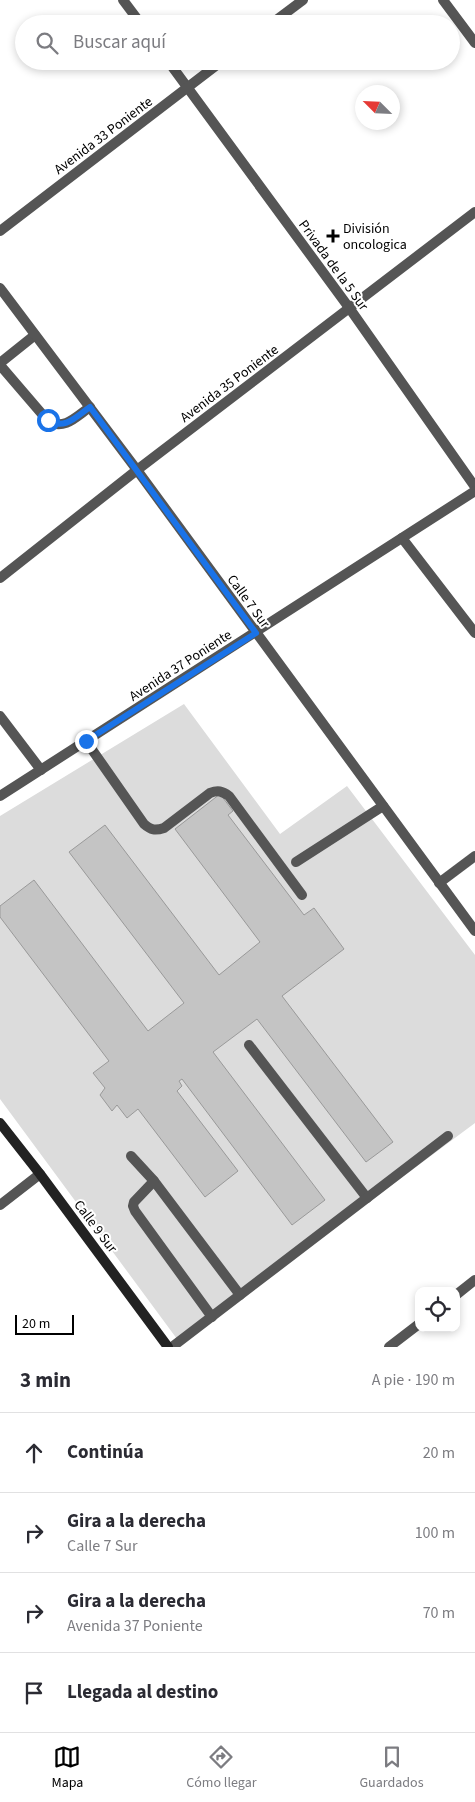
<!DOCTYPE html>
<html lang="es">
<head>
<meta charset="utf-8">
<style>
	:root { --surface:#fff; --page:#f7f7f7; --text:#2b2b33; --muted:#7c7c81; --line:#e1e1e2; --accent:#000 }
	body { margin:0; font-family:"Source Sans 3",sans-serif; background:var(--page); color:var(--text) }
	.controls { position:absolute; right:15px; bottom:15px; display:grid; overflow:hidden; border-radius:10px; box-shadow:0 2px 8px #0003 }
	.controls button { width:45px; height:45px; display:grid; place-items:center; padding:0; border:0; border-bottom:1px solid var(--line); background:var(--surface); color:var(--text); font:25px sans-serif }
	.compass { position:absolute; left:355px; top:85px; width:45px; height:45px; border-radius:50%; background:var(--surface); box-shadow:0 2px 8px #0003; rotate:294deg }
	.scale { position:absolute; left:15px; bottom:12px; width:59px; box-sizing:border-box; padding-left:5px; border:2px solid #000; border-top:0; font-size:14px; line-height:18px; white-space:nowrap; color:#000; -webkit-text-stroke:4px #fff; paint-order:stroke }
	.stop { position:absolute; width:15px; height:15px; margin:-11px; border:4px solid #1a73e8; border-radius:50%; background:#fff }
	.stop.end { background:#1a73e8; border-color:#fff; box-shadow:0 1px 5px #0008 }
	.list { margin:0; padding:0; list-style:none }
	h2 { display:flex; justify-content:space-between; align-items:center; height:65px; margin:0; padding:0 20px; font-size:21px }
	h2 small { font-size:16px; font-weight:400; color:var(--muted) }
	.list li { display:grid; grid-template-columns:32px 1fr auto; gap:15px; align-items:center; box-sizing:border-box; height:80px; padding:0 20px; border-top:1px solid var(--line) }
	.list b { display:block; font-size:19px; white-space:nowrap }
	.list p { margin:0; font-size:16px; white-space:nowrap; color:var(--muted) }
	.list em { font-size:16px; font-style:normal; color:var(--muted) }
	.icon { flex:none; width:28px; height:28px; fill:none; stroke:currentColor; stroke-width:2; stroke-linecap:round; stroke-linejoin:round }
	.map { position:relative; flex:none; width:475px; height:1347px; overflow:hidden }
	.search { position:absolute; background:var(--surface); box-shadow:0 2px 8px #0003; left:15px; right:15px; top:15px; height:55px; display:flex; align-items:center; gap:12px; box-sizing:border-box; padding:0 18px; border-radius:28px; color:var(--muted); font-size:19px }
	.sheet { height:385px; background:var(--surface) }
	nav { display:flex; justify-content:space-around; align-items:center; box-sizing:border-box; height:70px; border-top:1px solid var(--line); background:var(--surface); font-size:14px; color:var(--muted) }
	nav a { display:grid; justify-items:center; gap:2px }
	nav .on { color:var(--accent) }
	.map>svg:first-child { display:block }
	.green { fill:#dcdcdc }
	.building { fill:#c4c4c4; stroke:#999 }
	.lines { fill:none; stroke-linecap:round; stroke-linejoin:round }
	.lane { stroke:#555; stroke-width:10 }
	.street { stroke:#555; stroke-width:10 }
	.secondary { stroke:#222; stroke-width:10 }
	.route { stroke:#1a73e8; stroke-width:6 }
	.poi-dot { fill:#000; stroke:#fff; stroke-width:2 }
	.labels { text-anchor:middle; stroke-width:4; stroke-linejoin:round; paint-order:stroke }
	.street-label { font-size:14px; fill:#000; stroke:#fff }
	.poi-label { font-size:14px; fill:#000; stroke:#fff; text-anchor:start }
</style>
</head>
<body>
<div class="map">
<svg width="475" height="1347" viewBox="0 0 475 1347">
	<rect width="100%" height="100%" fill="#fff"/>
	<polygon class="green" points="184,704 280,834 347,786 475,955 475,1123 180,1343 0,1099 0,816"/>
	<polygon class="building" points="220,794 233,811 228,815 304,915 314,908 344,949 282,996 393,1142 366,1162 257,1019 213,1052 325,1200 292,1225 182,1079 179,1081 182,1086 177,1091 238,1171 205,1197 138,1109 127,1118 117,1105 112,1111 100,1095 105,1088 93,1073 109,1061 0,917 0,906 34,880 148,1031 184,1003 69,852 105,825 219,975 260,942 175,829"/>
	<g class="lines">
		<g class="lane">
			<polyline points="0,363 35,335"/>
			<path d="M0,365L48,421C64,431 77,416 90,407"/>
			<path d="M86,741L144,824C151,830 155,831 164,828L210,793C218,790 222,791 229,796L302,895"/>
			<polyline points="296,862 383,806"/>
			<polyline points="249,1045 367,1198"/>
			<polyline points="131,1156 154,1181 240,1295"/>
			<polyline points="154,1181 134,1202 133,1206 135,1211 212,1317"/>
			<polyline points="172,1347 448,1136"/>
		</g>
		<g class="street">
			<polyline points="123,0 141,24"/>
			<polyline points="443,0 475,43"/>
			<polyline points="271,24 303,0"/>
			<polyline points="168,61 350,309 475,487"/>
			<polyline points="0,231 222,61"/>
			<polyline points="0,288 137,470 475,931"/>
			<polyline points="402,538 475,633"/>
			<polyline points="0,578 137,470 475,212"/>
			<polyline points="0,716 41,770"/>
			<polyline points="0,796 475,491"/>
			<polyline points="439,883 475,856"/>
			<polyline points="0,1205 40,1174"/>
			<polyline points="456,1295 475,1280"/>
			<polyline points="389,1347 419,1324"/>
		</g>
		<polyline class="secondary" points="0,1123 40,1174 168,1347"/>
	</g>
	<g class="lines">
		<path class="route" d="M48,420C64,431 77,416 90,407L256,633L86,741"/>
	</g>
	<path class="poi-dot" d="M330.5 228.5h5v5h5v5h-5v5h-5v-5h-5v-5h5z"/>
	<g class="labels">
		<g class="street-label">
			<text transform="translate(103 135) rotate(-37)" y="5">Avenida 33 Poniente</text>
			<text transform="translate(334 265) rotate(54)" y="5">Privada de la 5 Sur</text>
			<text transform="translate(229 383) rotate(-37)" y="5">Avenida 35 Poniente</text>
			<text transform="translate(249 601) rotate(54)" y="5">Calle 7 Sur</text>
			<text transform="translate(180 665) rotate(-33)" y="5">Avenida 37 Poniente</text>
			<text transform="translate(96 1226) rotate(53)" y="5">Calle 9 Sur</text>
		</g>
		<g class="poi-label">
			<text x="343" y="233">División<tspan x="343" dy="16">oncologica</tspan></text>
		</g>
	</g>
</svg>
<div class="controls">
<button><svg class="icon" aria-label="locate" viewBox="0 0 24 24"><circle cx="12" cy="12" r="6"/><path d="M12 2v4M12 18v4M2 12h4M18 12h4"/></svg></button>
</div>
<svg class="compass" viewBox="-18 -18 36 36"><path d="M0-13l5 13h-10z" fill="#e53935"/><path d="M0 13l5-13h-10z" fill="#7c7c81"/></svg>
<div class="scale">20 m</div>
<div class="stop" style="left:48px;top:420px"></div>
<div class="stop end" style="left:86px;top:741px"></div>
<div class="search"><svg class="icon" aria-label="search" viewBox="0 0 24 24"><circle cx="10" cy="10" r="6"/><path d="M15 15l6 6"/></svg>Buscar aquí</div>
</div>
<section class="sheet">
<h2>3 min<small>A pie · 190 m</small></h2>
<ul class="list">
<li><svg class="icon" aria-label="ahead" viewBox="0 0 24 24"><path d="M12 20V5M6 11l6-6 6 6"/></svg><div><b>Continúa</b></div><em>20 m</em></li>
<li><svg class="icon" aria-label="right" viewBox="0 0 24 24"><path d="M7 20v-9h11M14 6l5 5-5 5"/></svg><div><b>Gira a la derecha</b><p>Calle 7 Sur</p></div><em>100 m</em></li>
<li><svg class="icon" aria-label="right" viewBox="0 0 24 24"><path d="M7 20v-9h11M14 6l5 5-5 5"/></svg><div><b>Gira a la derecha</b><p>Avenida 37 Poniente</p></div><em>70 m</em></li>
<li><svg class="icon" aria-label="arrive" viewBox="0 0 24 24"><path d="M6 21V4h12l-3 4 3 4H6"/></svg><div><b>Llegada al destino</b></div></li>
</ul>
</section>
<nav>
<a class="on"><svg class="icon" aria-label="map" viewBox="0 0 24 24"><path d="M3 6l6-2 6 2 6-2v14l-6 2-6-2-6 2zM9 4v14M15 6v14"/></svg>Mapa</a>
<a><svg class="icon" aria-label="directions" viewBox="0 0 24 24"><path d="M12 3l9 9-9 9-9-9zM9 14v-3h6M13 9l2 2-2 2"/></svg>Cómo llegar</a>
<a><svg class="icon" aria-label="saved" viewBox="0 0 24 24"><path d="M7 4h10v16l-5-4-5 4z"/></svg>Guardados</a>
</nav>
</body>
</html>
